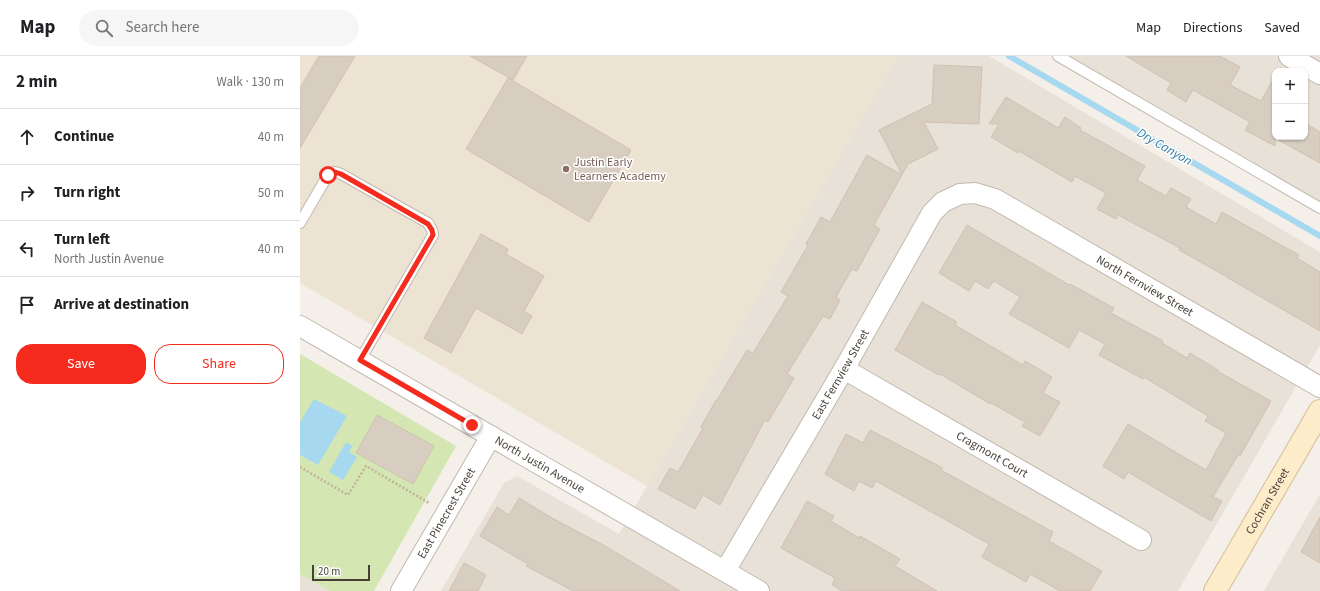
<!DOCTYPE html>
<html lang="en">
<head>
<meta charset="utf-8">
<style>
	:root { --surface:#fff; --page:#f6f6f6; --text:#202124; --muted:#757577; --line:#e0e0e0; --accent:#f52b1e }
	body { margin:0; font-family:"Source Sans 3",sans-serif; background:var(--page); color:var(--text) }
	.controls { position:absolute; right:12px; top:12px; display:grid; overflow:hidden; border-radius:8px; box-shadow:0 1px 3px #0004 }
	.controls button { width:36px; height:36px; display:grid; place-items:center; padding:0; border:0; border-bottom:1px solid var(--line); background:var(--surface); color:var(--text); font:20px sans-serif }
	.scale { position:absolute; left:12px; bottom:10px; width:58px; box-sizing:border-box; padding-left:4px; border:2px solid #473f37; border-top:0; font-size:11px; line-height:14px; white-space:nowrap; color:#473f37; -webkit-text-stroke:3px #fff; paint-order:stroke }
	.stop { position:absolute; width:12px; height:12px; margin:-9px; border:3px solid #f52b1e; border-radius:50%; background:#fff }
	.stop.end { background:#f52b1e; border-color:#fff; box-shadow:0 1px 4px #0008 }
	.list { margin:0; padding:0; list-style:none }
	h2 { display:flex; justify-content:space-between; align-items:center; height:52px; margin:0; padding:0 16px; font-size:17px }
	h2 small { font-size:13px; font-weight:400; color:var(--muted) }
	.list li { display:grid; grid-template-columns:26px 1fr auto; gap:12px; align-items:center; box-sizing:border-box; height:56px; padding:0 16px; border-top:1px solid var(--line) }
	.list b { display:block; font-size:15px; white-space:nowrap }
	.list p { margin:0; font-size:13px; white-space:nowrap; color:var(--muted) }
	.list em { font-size:13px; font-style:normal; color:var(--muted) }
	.actions { display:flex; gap:8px; padding:12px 16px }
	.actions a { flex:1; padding:9px 0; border:1px solid var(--accent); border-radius:16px; text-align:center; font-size:14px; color:var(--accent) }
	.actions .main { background:var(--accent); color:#fff }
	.icon { flex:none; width:22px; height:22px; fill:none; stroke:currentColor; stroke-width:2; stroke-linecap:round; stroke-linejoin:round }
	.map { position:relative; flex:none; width:1020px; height:535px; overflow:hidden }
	header { display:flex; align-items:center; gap:24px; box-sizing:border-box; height:56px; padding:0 20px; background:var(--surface); border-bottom:1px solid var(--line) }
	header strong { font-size:19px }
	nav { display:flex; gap:22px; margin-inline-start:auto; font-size:14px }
	.search { width:280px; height:36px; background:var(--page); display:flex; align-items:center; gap:10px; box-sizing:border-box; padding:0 14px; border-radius:22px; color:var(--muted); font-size:15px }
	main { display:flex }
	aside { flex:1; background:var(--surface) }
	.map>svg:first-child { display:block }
	.residential { fill:#e8e1d7; fill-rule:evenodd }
	.education { fill:#ede3d3 }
	.green { fill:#d4e7b2 }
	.water { fill:#a6d8ef }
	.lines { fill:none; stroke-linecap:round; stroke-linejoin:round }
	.stream { stroke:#a6d8ef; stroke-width:6 }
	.building { fill:#d8cdc1; stroke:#d0c1b1 }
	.lane-casing { stroke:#c2b9ae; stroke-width:12 }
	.street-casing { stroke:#c2b9ae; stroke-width:22 }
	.secondary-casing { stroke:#d3be99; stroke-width:24 }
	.path { stroke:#c1b19d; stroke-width:2.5; stroke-dasharray:2 2; stroke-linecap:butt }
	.lane { stroke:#fff; stroke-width:10 }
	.street { stroke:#fff; stroke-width:20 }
	.secondary { stroke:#fdecc9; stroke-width:22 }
	.route { stroke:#f52b1e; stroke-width:5 }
	.education-dot { fill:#8d6e63; stroke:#fff; stroke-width:1.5 }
	.labels { text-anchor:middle; stroke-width:3; stroke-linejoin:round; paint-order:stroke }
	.education-label { font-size:12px; fill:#785e54; stroke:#fff; text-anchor:start }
	.street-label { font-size:12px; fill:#473f37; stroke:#fff }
	.water-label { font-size:13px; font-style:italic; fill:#2f7ba1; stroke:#fff }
</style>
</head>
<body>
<header>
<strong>Map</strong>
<div class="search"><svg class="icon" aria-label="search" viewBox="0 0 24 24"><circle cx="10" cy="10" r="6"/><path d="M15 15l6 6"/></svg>Search here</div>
<nav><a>Map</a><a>Directions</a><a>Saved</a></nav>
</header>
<main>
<aside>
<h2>2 min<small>Walk · 130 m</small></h2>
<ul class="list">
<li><svg class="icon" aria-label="ahead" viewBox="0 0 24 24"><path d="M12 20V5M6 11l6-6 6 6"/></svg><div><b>Continue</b></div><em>40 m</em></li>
<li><svg class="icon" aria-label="right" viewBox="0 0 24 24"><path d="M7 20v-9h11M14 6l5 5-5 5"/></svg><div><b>Turn right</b></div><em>50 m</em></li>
<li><svg class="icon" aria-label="left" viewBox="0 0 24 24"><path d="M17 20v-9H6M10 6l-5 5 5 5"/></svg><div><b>Turn left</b><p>North Justin Avenue</p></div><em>40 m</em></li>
<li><svg class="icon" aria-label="arrive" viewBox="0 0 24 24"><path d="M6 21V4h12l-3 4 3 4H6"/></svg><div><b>Arrive at destination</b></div></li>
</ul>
<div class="actions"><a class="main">Save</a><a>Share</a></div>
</aside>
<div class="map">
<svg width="1020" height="535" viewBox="0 0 1020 535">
	<rect width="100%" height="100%" fill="#f4efe8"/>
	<g class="residential">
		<polygon points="598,0 689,0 1020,196 1020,289 878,535 141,535 204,427 217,420 319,478"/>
		<path d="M762,0H1020V147ZM975,15H1005V81H975Z"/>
		<polygon points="1020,438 1020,535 964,535"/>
		<polygon points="0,518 30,535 0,535"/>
	</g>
	<polygon class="education" points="0,0 598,0 347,430 0,227"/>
	<polygon class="green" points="0,298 156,390 74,535 30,535 0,518"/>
	<g class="water">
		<polygon points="14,343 47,360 18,409 0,399 0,366"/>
		<polygon points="46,386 52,390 49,396 57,401 43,424 29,416"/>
	</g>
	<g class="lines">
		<polyline class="stream" points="709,0 1020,180"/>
	</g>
	<g class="building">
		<polygon points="19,0 55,0 0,92 0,32"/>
		<polygon points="170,0 227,0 213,24"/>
		<polygon points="826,0 920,0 940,11 930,29 961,45 975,20 975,81 1005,81 1005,67 1020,76 1020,107 975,82 975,90 945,74 950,66 893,34 886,46 867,34 871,27"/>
		<polygon points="634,9 682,11 679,68 624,66 638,93 608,108 574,169 580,173 557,215 552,213 536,241 540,244 530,263 523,260 487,318 494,322 468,366 465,364 420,449 403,439 395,453 358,433 370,412 378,416 403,372 401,371 416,344 417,344 447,294 453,297 488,240 481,236 508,189 506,188 521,161 530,166 567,99 602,119 579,74 632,48"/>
		<polygon points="208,22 331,94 289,166 166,93"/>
		<polygon points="706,41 758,72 765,61 781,72 780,74 845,110 837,124 866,140 871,132 891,143 886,151 916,168 922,156 999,199 997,202 1020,216 1020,275 928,222 929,222 879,194 880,192 818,159 816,163 797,153 806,137 775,120 772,126 719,95 718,97 691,81 699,68 689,68"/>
		<polygon points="667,169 769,229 770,228 814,252 811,257 863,285 862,287 887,302 890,297 918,314 917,315 971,345 940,400 938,399 913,441 922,445 911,465 828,416 824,423 803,410 828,368 906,414 926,377 905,365 908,360 844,321 843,323 799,299 805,288 779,274 769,292 709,258 720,241 694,225 688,233 675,225 669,235 639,217"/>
		<polygon points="181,178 208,193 206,198 244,220 224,255 232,260 222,278 176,252 151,297 124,282"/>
		<polygon points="622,246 657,266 655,269 723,309 725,305 752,321 743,337 760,346 740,380 722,370 725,366 691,347 690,348 640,318 639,319 595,294"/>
		<polygon points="77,359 134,390 113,428 56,397"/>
		<polygon points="570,374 643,412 641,414 753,476 749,485 802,515 790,535 760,535 730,518 726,526 682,501 689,488 576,425 572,432 559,425 554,435 525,418 546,378 563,387"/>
		<polygon points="219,442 252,462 305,490 380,535 273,535 226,510 228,508 180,480 197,451 209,459"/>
		<polygon points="507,445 534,460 531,465 559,482 560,480 600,503 595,510 637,535 542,535 532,529 535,522 481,492"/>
		<polygon points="1020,461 1020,507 1001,496"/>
		<polygon points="164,507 186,519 178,535 149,535"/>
	</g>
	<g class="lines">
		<g class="lane-casing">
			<g id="lane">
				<polyline points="758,0 1020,152"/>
				<polyline points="0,167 28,119 35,116 41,118 128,167 132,174 133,179 60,304"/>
			</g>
		</g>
		<g class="street-casing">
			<g id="street">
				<polyline points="989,0 1020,18"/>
				<path id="s1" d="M0,270L459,535"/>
				<path id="s2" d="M544,313L841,484"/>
				<path id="s3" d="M425,515L544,313L632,157L643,146L660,138L675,137L695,143L1020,331"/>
				<path id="s4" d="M101,535L191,380"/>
			</g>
		</g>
		<g class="secondary-casing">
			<g id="secondary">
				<path id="s5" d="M915,535L1020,355"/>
			</g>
		</g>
		<polyline class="path" points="0,411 48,439 66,410 129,447"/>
		<use href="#lane" class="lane"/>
		<use href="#street" class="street"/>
		<use href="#secondary" class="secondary"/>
	</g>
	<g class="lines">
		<polyline class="route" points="28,119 35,116 41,118 128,168 132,174 133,179 60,304 172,369"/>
	</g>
	<circle class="education-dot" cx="266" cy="113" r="4"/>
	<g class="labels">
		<g class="education-label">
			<text x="274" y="110">Justin Early<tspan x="274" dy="14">Learners Academy</tspan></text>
		</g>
		<g class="street-label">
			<text dy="4" stroke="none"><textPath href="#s3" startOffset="657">North Fernview Street</textPath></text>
			<text dy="4" stroke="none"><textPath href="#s3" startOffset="228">East Fernview Street</textPath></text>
			<text dy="4" stroke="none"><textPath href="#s2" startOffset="171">Cragmont Court</textPath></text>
			<text dy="4" stroke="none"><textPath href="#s1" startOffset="277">North Justin Avenue</textPath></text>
			<text dy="4" stroke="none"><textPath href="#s5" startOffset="104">Cochran Street</textPath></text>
			<text dy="4" stroke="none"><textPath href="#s4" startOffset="90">East Pinecrest Street</textPath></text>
		</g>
		<g class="water-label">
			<text transform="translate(865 90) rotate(30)" y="5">Dry Canyon</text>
		</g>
	</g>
</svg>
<div class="controls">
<button>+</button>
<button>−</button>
</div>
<div class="scale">20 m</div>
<div class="stop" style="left:28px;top:119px"></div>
<div class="stop end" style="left:172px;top:369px"></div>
</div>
</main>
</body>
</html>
